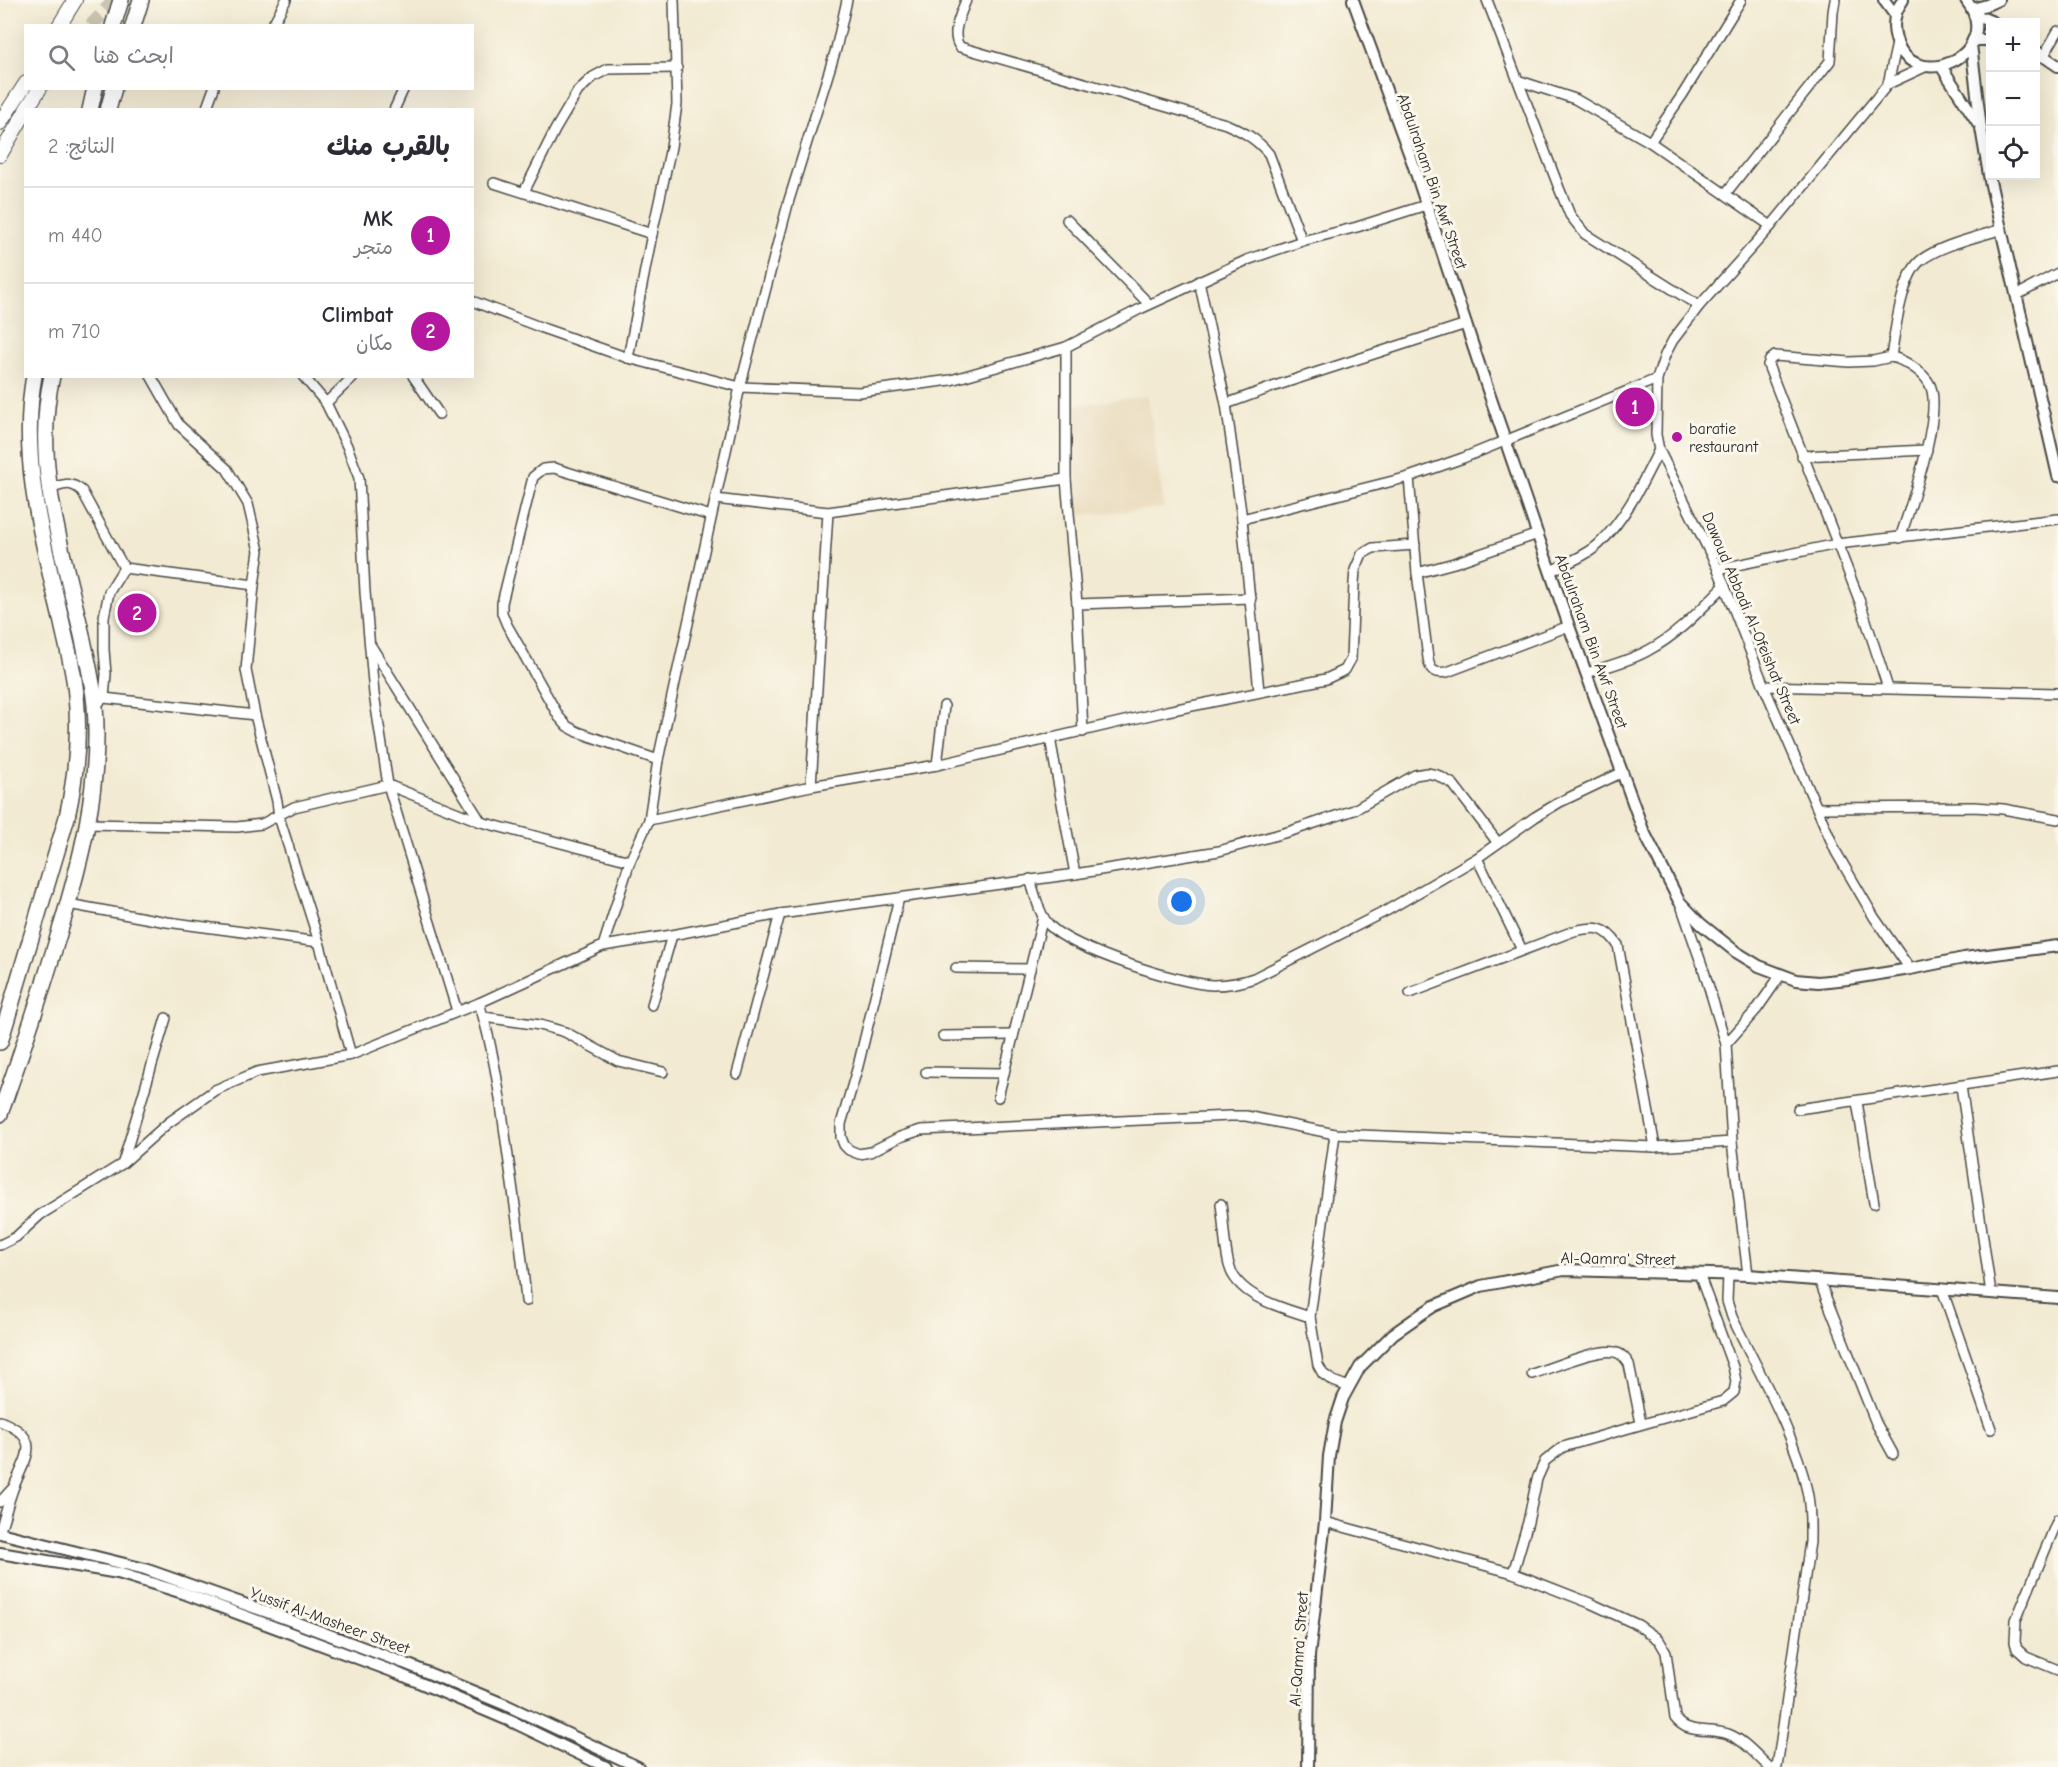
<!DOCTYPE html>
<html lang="ar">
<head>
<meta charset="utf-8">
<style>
	:root { --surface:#fff; --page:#f7f7f7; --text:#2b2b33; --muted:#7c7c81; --line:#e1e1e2; --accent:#b5179e }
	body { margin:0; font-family:"Comic Neue","Playpen Sans Arabic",sans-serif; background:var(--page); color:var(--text); direction:rtl }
	.controls { position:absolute; right:18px; top:18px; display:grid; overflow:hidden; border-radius:0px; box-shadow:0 6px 24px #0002 }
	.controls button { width:54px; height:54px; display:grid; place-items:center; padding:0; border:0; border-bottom:2px solid var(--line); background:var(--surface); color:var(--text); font:30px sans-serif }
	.you { position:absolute; left:1182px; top:902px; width:21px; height:21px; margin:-15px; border:4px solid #fff; border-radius:50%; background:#1a73e8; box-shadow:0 0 0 9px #1a73e833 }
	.badge { display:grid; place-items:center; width:39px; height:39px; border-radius:50%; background:var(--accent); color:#fff; font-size:20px; font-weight:700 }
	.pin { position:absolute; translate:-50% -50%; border:3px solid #fff; box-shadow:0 2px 6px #0006 }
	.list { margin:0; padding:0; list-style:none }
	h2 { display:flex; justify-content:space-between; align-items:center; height:78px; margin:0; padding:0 24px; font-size:26px }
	h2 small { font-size:20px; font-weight:400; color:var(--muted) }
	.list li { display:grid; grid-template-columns:39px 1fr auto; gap:18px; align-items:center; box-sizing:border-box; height:96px; padding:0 24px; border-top:2px solid var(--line) }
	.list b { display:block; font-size:22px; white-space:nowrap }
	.list p { margin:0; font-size:20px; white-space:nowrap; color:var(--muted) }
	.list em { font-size:20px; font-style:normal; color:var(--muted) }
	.icon { flex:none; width:33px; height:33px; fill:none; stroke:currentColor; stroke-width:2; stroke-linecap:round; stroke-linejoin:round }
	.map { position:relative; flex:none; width:2058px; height:1767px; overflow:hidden; direction:ltr }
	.search { position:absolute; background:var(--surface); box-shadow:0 6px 24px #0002; left:24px; top:24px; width:450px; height:66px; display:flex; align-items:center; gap:15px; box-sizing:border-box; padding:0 21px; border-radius:0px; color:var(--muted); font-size:22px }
	.panel { position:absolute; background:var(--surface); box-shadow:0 6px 24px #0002; left:24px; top:108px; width:450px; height:270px; border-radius:0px; direction:rtl }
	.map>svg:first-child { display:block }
	.built { fill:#e8d9ba }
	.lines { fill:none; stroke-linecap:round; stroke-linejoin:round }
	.primary-tunnel { stroke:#cac4b1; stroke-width:14; stroke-dasharray:14 7; stroke-linecap:butt }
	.minor-casing { stroke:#494844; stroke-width:12 }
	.tertiary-casing { stroke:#494844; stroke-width:14 }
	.primary-casing { stroke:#494844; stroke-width:16 }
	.trunk-casing { stroke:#494844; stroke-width:18 }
	.minor { stroke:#fff; stroke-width:9 }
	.tertiary { stroke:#fff; stroke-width:10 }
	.primary { stroke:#fff; stroke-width:14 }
	.trunk { stroke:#fff; stroke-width:15 }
	.poi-dot { fill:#b5179e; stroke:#fbf7ec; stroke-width:2 }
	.labels { text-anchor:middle; stroke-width:6; stroke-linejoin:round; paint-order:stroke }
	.street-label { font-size:16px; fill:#2b2b2b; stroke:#fbf7ec }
	.poi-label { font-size:16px; fill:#2b2b2b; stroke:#fbf7ec; text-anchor:start }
</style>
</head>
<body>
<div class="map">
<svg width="2058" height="1767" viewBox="0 0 2058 1767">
	<rect width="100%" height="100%" fill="#fbf7ec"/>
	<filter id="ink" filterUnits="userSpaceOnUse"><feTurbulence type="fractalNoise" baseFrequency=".0167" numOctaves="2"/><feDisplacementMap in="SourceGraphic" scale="12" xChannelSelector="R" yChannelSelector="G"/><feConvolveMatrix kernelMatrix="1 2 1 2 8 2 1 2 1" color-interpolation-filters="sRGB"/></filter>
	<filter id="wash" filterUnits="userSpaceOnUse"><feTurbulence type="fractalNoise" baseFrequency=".008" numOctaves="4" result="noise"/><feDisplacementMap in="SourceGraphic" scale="24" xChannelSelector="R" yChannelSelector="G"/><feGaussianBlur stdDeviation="1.35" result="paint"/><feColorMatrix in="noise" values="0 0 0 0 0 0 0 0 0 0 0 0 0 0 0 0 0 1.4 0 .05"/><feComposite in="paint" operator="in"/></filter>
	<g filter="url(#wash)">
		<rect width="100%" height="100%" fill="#f2ead2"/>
		<polygon class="built" points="1148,396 1164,508 1078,515 1074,405"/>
	</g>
	<g filter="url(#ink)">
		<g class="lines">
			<polyline class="primary-tunnel" points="91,26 115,0"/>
			<g class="minor-casing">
				<g id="minor">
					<path d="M966,0C961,14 950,34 960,47L1226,124C1244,132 1257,139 1269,154L1302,241"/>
					<polyline points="1487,0 1559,188 1570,215 1585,234 1699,306"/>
					<polyline points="272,26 286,0"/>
					<polyline points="1897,43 1888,84 1771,226 1699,306 1673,340 1665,355 1657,379 1656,435 1659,450 1718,569 1764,686 1836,852 1874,917 1910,969"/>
					<polyline points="2043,57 2058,31"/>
					<polyline points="1520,81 1575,99 1650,142 1771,226"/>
					<polyline points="1888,84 1927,66"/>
					<polyline points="206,110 214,88"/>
					<polyline points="394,110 404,88"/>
					<polyline points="1650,142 1683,94 1741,0"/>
					<polyline points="494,183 652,234"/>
					<polyline points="524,192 555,130 578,91 593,77 608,69 677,68"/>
					<polyline points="1726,193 1830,61 1833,12 1835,0"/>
					<polyline points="1067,220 1149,304"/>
					<polyline points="1199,281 1226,404 1242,519 1259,691"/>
					<polyline points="2017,295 2058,273"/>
					<polyline points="472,301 545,329 628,358 740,387 859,392 951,380 1066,347 1140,309 1247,260 1302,241 1357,227 1426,205"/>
					<polyline points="1066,347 1066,479 1077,604 1083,732"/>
					<polyline points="628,358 652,234 671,147 677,104 674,0"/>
					<polyline points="151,376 179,425 227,469 248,504 259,551 254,585 246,670 255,715 277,801 279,817 319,942 351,1055"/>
					<polyline points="303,376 326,403 347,446 359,478 365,592 374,694 388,785 457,1011"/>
					<polyline points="413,376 439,414"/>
					<polyline points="326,403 354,376"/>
					<polyline points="1226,404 1281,384 1466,324"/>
					<polyline points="1802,456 1927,450"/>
					<polyline points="1409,477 1417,573 1454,563 1538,534"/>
					<path d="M49,489C64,485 69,480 82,491L124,568L254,585"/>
					<polyline points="715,499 828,512 1066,479"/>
					<polyline points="1242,519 1409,477 1463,458 1657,379"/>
					<path d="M1900,538C1910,508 1945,409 1929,383C1923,372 1903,359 1891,357C1895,332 1901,278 1920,261C1940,245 1978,237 2002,229"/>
					<polyline points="1718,569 1837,544 2058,519"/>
					<path d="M1551,571C1567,563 1586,556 1599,544C1626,518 1643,482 1659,450"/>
					<path d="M1417,573L1428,658C1430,671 1434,674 1447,672L1569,626"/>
					<polyline points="1077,604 1251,598"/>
					<polyline points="371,646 481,822"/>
					<path d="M1587,673C1608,666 1630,661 1649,650C1678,635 1701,609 1724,586"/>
					<polyline points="1764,686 2058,693"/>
					<polyline points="1888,688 1860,602 1768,365 1770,360 1775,356 1849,362 1873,361 1891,357"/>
					<polyline points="104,698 106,674 104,650 104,617 109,592 124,568"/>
					<polyline points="95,705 104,698 255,715"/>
					<polyline points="1050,738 1075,874"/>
					<polyline points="658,760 578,732 567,726 559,717 507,625 502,613 502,603 533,477 543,469 554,468 711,516"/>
					<polyline points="937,765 944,706"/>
					<polyline points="811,786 828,512"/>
					<polyline points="1818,808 1974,807 2003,809 2058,819"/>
					<polyline points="649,820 811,786 937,765 1167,711 1326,679 1345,670 1351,659 1354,583 1355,570 1362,554 1373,548 1415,545"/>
					<polyline points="87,824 237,827 262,824 294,807 388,785 481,822 630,861"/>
					<polyline points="1477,858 1522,950"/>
					<path d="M1030,879C1035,894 1039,915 1050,926C1072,949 1180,984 1213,985C1228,985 1240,983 1254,978L1386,911L1477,858L1535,817L1560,802L1623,772"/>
					<polyline points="899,898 858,1066 841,1124 841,1137 844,1145 849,1150 859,1154 870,1152 900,1137 921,1130 1230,1116 1246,1116 1335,1134 1655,1147 1732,1142"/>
					<polyline points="1680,902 1704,971 1726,1044 1732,1142 1748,1275"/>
					<polyline points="68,904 167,922 319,942"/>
					<polyline points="603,946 630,861 649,820 658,760 740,387 789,200 836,49 847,0"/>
					<polyline points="956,968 1030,969"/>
					<path d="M1410,993L1574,931C1596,926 1605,926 1618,945L1655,1147"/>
					<path d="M479,1003C495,1052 501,1105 508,1156C515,1204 522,1252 526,1301"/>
					<polyline points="652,1005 672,935"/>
					<polyline points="484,1017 540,1025 565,1032 618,1061 663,1072"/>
					<polyline points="943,1036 1013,1035"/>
					<polyline points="1726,1044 1757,1009 1780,976"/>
					<polyline points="926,1072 1004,1073"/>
					<polyline points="737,1074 780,914"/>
					<polyline points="1961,1086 1991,1293"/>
					<polyline points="998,1097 1043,917"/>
					<polyline points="1857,1102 1874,1203"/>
					<polyline points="1798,1109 2058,1071"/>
					<polyline points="1335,1134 1310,1317 1318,1365 1323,1374 1333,1381 1349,1387"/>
					<polyline points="123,1162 166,1018"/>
					<path d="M1221,1204C1224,1224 1224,1246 1229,1265C1237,1297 1283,1308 1310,1317"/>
					<polyline points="0,1245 16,1237 40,1215 122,1164 168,1123 215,1090 257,1072 351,1055 479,1003 603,946 672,935 780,914 1075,874 1219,851 1291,831 1354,810 1415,775 1427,773 1437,775 1453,784 1498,843"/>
					<path d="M1728,1275L1727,1301L1732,1317C1758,1371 1795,1433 1807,1491C1811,1508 1810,1525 1810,1542L1777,1767"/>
					<polyline points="1819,1280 1876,1423 1893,1454"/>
					<polyline points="1942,1289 1991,1429"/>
					<path d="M1532,1374C1552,1368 1597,1348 1615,1352C1622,1354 1625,1358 1629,1364L1641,1423"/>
					<path d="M0,1421C45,1439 25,1457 13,1489C8,1503 5,1516 0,1530"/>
					<polyline points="0,1502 12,1489"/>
					<polyline points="2058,1519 2016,1620 2015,1642 2017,1649 2026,1657 2058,1670"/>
					<path d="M1325,1522L1513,1573L1590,1603L1638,1625L1659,1640L1666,1652L1675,1718C1689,1736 1708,1727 1728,1734C1744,1740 1756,1755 1769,1767"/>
					<polyline points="1513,1573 1528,1522 1537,1479 1545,1461 1563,1447 1723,1401 1734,1392 1736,1381 1733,1367 1699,1274"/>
				</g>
			</g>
			<g class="tertiary-casing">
				<g id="tertiary">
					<polyline points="1353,0 1412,161 1480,367 1569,626 1643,830 1679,901 1701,924 1736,952 1759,966 1796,980 1818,982 1848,979 1910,969 1964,958 2058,946"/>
					<polyline points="1884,0 1895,15"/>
					<path d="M1903,0C1894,12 1892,25 1896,39C1913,97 2007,53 1966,0"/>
					<polyline points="1972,9 1987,5 1998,0"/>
					<polyline points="1974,14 1993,22"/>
					<polyline points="1973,40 1990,40"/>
					<polyline points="1971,44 1981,128 1990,181 2058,476"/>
					<polyline points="2036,51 2058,66"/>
					<polyline points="1941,66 1978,123"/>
					<polyline points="0,1533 145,1569 284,1618 404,1663 506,1705 638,1767"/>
					<polyline points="0,1553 118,1573 183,1593 397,1673 515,1723 606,1767"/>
					<polyline points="1308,1767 1309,1656 1325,1522 1329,1456 1335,1422 1343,1398 1360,1367 1393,1334 1423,1313 1434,1306 1481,1286 1564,1270 1748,1275 2058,1298"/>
				</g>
			</g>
			<g class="primary-casing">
				<g id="primary">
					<polyline points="59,26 75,0"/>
					<polyline points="26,110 40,88"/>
					<polyline points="0,123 26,83"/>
					<polyline points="0,155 26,111"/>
				</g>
			</g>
			<g class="trunk-casing">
				<g id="trunk">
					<polyline points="113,26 121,0"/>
					<polyline points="133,26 141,0"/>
					<polyline points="90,110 95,88"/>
					<polyline points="108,110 114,88"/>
					<path d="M0,1042L67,817C76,776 80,736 76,695C74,670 67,647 62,623C43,542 19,460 34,376"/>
					<path d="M0,1114C21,1055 40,997 58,937C81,862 101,785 95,706C93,682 87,659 82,635C63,552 32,462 52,376"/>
				</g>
			</g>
			<use href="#minor" class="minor"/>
			<use href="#tertiary" class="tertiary"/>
			<use href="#primary" class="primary"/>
			<use href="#trunk" class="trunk"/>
		</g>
	</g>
	<circle class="poi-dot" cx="1677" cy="437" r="6"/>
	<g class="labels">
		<g class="street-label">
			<text transform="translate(1433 181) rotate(71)" y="6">Abdulraham Bin Awf Street</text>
			<text transform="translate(1752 618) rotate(67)" y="6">Dawoud Abbadi Al-Ofeishat Street</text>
			<text transform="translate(1592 641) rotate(70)" y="6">Abdulraham Bin Awf Street</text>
			<text transform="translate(1618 1258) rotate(1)" y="6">Al-Qamra' Street</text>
			<text transform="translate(330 1620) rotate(20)" y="6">Yussif Al-Masheer Street</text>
			<text transform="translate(1298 1649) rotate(-86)" y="6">Al-Qamra' Street</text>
		</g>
		<g class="poi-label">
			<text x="1689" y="434">baratie<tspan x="1689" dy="18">restaurant</tspan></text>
		</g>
	</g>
</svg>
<div class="controls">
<button>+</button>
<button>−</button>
<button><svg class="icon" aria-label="locate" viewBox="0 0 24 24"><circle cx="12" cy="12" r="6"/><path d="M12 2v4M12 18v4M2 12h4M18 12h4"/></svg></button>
</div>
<div class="you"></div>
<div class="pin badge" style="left:1635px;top:407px">1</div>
<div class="pin badge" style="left:137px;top:613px">2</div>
<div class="search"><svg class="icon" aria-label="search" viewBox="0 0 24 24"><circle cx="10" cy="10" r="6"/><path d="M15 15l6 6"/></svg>ابحث هنا</div>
<section class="panel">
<h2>بالقرب منك<small>النتائج: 2</small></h2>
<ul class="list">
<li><span class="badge">1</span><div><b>MK</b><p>متجر</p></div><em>440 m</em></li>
<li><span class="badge">2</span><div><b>Climbat</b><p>مكان</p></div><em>710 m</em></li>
</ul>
</section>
</div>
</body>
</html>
